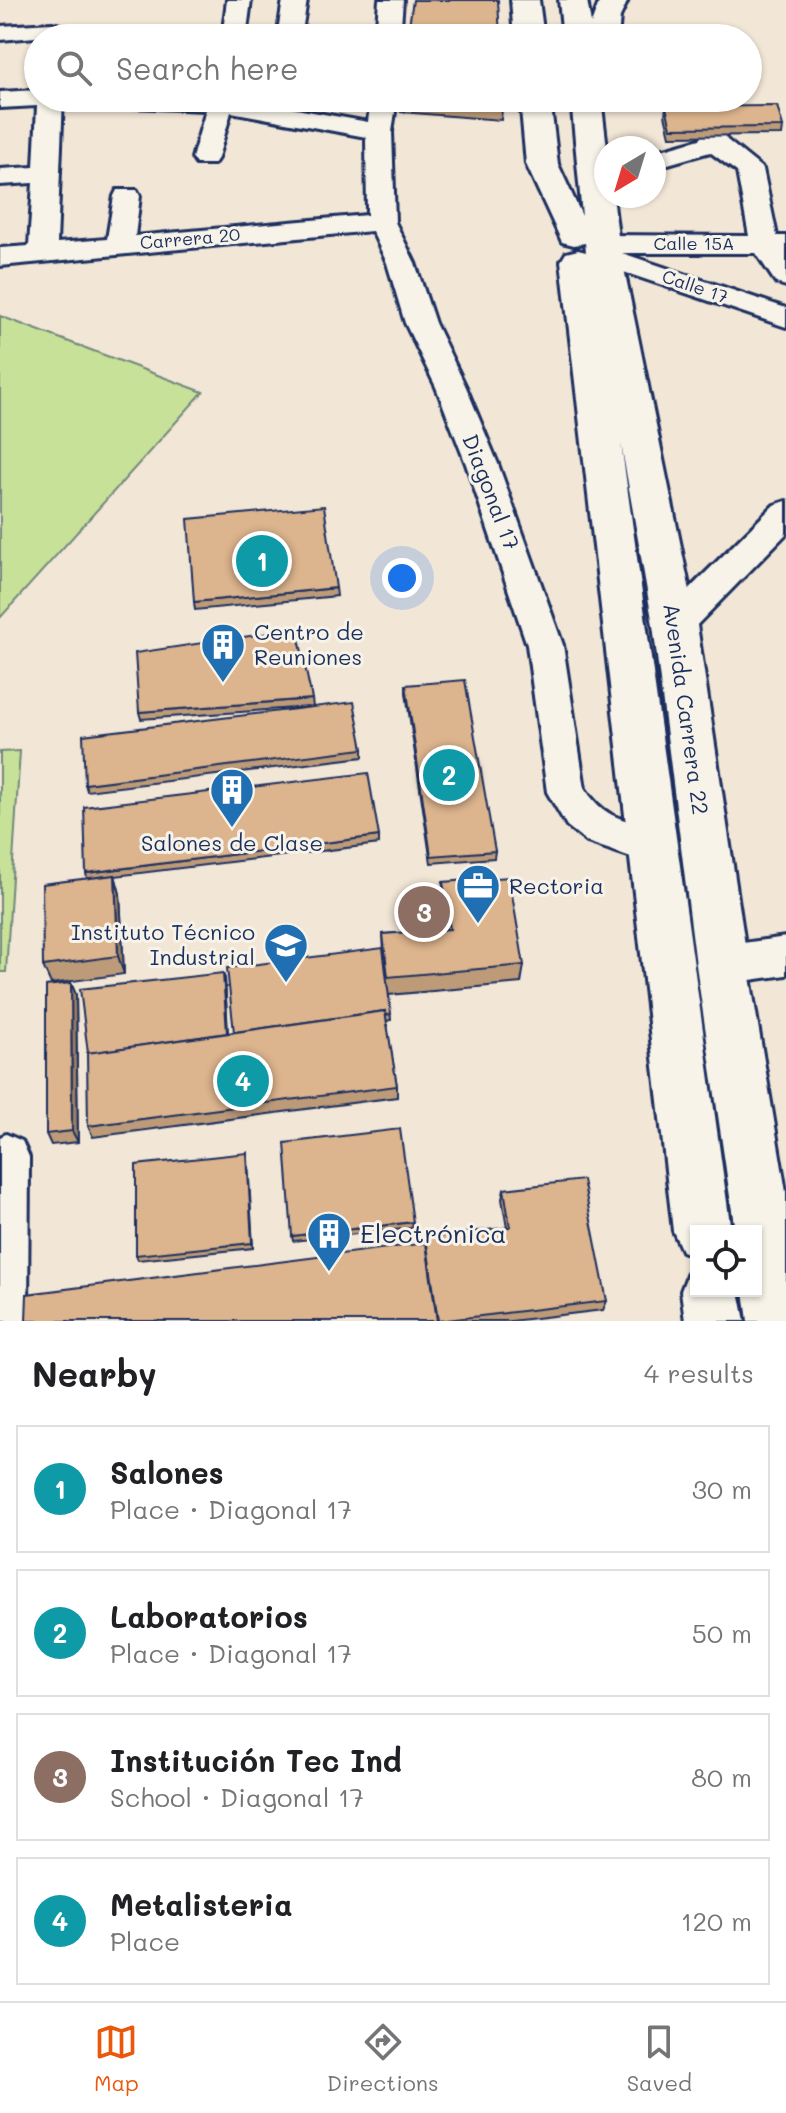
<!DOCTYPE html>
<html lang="en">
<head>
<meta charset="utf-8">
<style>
	:root { --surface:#fff; --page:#f6f6f6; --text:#202124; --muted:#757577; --line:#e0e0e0; --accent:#ea580c }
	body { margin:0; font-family:Mali,sans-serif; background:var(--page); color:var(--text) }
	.controls { position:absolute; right:24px; bottom:24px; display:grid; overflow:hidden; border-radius:0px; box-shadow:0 2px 6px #0004 }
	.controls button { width:72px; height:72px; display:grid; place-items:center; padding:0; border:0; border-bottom:2px solid var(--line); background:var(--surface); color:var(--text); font:40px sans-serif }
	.compass { position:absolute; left:594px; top:136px; width:72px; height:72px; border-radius:50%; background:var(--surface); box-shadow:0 2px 6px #0004; rotate:218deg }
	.you { position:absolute; left:402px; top:578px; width:28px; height:28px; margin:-20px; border:6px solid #fff; border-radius:50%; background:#1a73e8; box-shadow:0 0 0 12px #1a73e833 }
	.badge { display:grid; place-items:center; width:52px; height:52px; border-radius:50%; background:var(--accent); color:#fff; font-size:26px; font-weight:700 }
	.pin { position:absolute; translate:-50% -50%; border:4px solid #fff; box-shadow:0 2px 8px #0006 }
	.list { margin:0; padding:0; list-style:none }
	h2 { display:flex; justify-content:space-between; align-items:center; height:104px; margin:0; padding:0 32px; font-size:34px }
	h2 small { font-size:26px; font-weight:400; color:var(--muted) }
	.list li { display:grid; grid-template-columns:52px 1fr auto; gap:24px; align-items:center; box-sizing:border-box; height:128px; margin:0 16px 16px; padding:0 16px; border:2px solid var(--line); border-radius:0px }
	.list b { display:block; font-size:30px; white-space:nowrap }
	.list p { margin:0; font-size:26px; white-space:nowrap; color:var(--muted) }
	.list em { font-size:26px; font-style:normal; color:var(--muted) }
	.icon { flex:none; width:44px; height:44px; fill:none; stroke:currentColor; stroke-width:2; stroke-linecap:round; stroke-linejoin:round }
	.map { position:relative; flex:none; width:786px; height:1321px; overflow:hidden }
	.search { position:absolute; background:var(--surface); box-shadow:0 2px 6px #0004; left:24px; right:24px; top:24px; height:88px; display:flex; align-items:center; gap:20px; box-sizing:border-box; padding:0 28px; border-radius:44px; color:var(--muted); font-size:30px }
	.sheet { height:680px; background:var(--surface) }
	nav { display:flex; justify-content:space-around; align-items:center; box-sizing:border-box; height:112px; border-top:2px solid var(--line); background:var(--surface); font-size:22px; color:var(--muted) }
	nav a { display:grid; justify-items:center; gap:4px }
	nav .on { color:var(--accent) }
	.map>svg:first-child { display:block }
	.green { fill:#c7e198; stroke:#71887b; stroke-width:2 }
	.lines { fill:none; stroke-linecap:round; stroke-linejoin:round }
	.minor-casing { stroke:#1b2f5e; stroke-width:6 }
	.major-casing { stroke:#1b2f5e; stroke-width:6 }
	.minor { fill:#f7f3e8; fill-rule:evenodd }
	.major { fill:#f7f3e8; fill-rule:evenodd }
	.wall { fill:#bd9b79; stroke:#1b2f5e; stroke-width:2 }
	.shaded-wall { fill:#9a7e63; stroke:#1b2f5e; stroke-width:2 }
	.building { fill:#dcb48d; stroke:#1b2f5e; stroke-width:2 }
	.labels { text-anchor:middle; stroke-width:6; stroke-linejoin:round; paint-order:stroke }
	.far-street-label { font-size:18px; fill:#1b2f5e; stroke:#f7f3e8 }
	.street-label { font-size:22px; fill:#1b2f5e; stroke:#f7f3e8 }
	.poi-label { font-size:22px; fill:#1b2f5e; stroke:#f7f3e8; text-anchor:start }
	.near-poi-label { font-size:26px; fill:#1b2f5e; stroke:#f7f3e8; text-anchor:start }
</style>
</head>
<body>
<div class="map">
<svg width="786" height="1321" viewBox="0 0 786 1321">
	<rect width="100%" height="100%" fill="#f2e6d6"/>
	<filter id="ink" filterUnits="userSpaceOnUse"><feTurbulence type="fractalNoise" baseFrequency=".0125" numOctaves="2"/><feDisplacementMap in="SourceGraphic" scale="16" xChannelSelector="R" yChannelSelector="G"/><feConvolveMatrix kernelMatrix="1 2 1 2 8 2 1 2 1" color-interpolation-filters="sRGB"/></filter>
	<g filter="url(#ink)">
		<g class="green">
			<polygon points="0,316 203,392 0,618"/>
			<polygon points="20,751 6,972 0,972 0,752"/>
		</g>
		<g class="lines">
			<g class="minor-casing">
				<g id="minor">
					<polygon points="227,0 251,0 246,38 222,38"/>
					<polygon points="283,0 307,0 301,38 277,38"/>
					<polygon points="379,0 403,0 400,38 376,38"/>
					<polygon points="52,23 60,25 64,30 60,35 0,40 0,26"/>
					<path d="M38,90V98H63L57,243L107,239L114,196L117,190H137L140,196L135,236L367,215L366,137L231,112L218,158L214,164H196L192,158L206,110L131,107L122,104L119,98H235L368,122L371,98H397L392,132L395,222L415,263L435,323L466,387L498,464L563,645L585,789C609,825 630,818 665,831L671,843L665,855L651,860L637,859L587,842L567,826L547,792L527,645L466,464L436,387L405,323L387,263L372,231L0,266V248L29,246L33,183L0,185V169L34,167L37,106L0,108V92Z"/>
					<polygon points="690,98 716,98 721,115 717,120 699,120"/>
					<polygon points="713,128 722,131 727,140 763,169 777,236 786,236 786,286 776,283 756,253 622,253 786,308 786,327 594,262 590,256 594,250 588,244 592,238 602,235 749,236 737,172 710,152 654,168 654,152 700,139 704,131"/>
					<polygon points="786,501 786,534 687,635 675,639 663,635 657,625 663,615 774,505"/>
					<polygon points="786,937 786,975 722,984 707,979 701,965 707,951 722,946"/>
					<polygon points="6,1134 22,1141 29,1157 28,1321 0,1321 0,1137"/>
				</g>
			</g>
			<g class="major-casing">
				<g id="major">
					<polygon points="511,0 539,0 544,38 514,38"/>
					<polygon points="559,0 587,0 591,24 600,0 628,0 620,17 618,38 563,38"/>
					<polygon points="520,98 550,98 558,164 582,216 571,98 601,98 607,148 606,196 613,196 619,244 697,625 748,965 786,1192 786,1321 748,1321 744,1291 756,1291 756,1231 735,1231 696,965 653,625 621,443 731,1231 696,1231 696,1257 682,1251 673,1231 561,261 566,253 578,250 586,252 585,243 574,245 562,242 526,164"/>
					<polygon points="696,1267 696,1291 739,1291 745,1321 685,1321 681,1291 689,1270"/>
				</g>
			</g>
			<use href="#minor" class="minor"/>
			<use href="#major" class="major"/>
		</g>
		<g class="wall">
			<polygon points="401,98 503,98 501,120 401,112"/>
			<polygon points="666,107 783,127 782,135 670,136 665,115"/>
			<polygon points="336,588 337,596 195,610 194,602"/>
			<polygon points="406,685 495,851 494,858 431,863 406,693"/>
			<polygon points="312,699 313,707 363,749 363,757 87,791 85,784 309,707 141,719 139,712"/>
			<polygon points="379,836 379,844 115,876 120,894 124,974 51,984 43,966 87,878 86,873"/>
			<polygon points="443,882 524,965 521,983 389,995 391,1020 386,1021 397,1086 397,1097 93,1137 88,1126 225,979 228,1033 234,1032 384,953 383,934 446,930 442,902"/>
			<polygon points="71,983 76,995 78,1142 51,1145 46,1134"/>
			<polygon points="247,1153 253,1248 138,1260 136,1255"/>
			<polygon points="504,1189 607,1301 603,1310 511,1321 26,1321 426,1243 426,1238 507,1228 502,1199"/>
			<polygon points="413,1222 412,1228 293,1241 292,1236"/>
		</g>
		<g class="shaded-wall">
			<polygon points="115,875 120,894 124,974 118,956"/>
			<polygon points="223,973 225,979 228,1042 227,1036"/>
			<polygon points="71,983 76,995 78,1142 72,1131"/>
			<polygon points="247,1153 248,1159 253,1248 252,1243"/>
		</g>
		<g class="building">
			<polygon points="413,0 498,0 500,38 407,38"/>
			<polygon points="777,106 783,127 671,128 666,107"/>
			<polygon points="324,506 336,588 194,602 188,519"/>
			<polygon points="297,629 312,699 139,712 135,653"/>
			<polygon points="465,680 495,851 431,856 406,685"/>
			<polygon points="354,702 363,749 85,784 83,735"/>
			<polygon points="368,773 379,836 86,873 84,807"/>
			<polygon points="115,875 118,956 43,966 42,884"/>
			<polygon points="509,877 524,965 388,977 383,934 450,929 443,882"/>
			<polygon points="383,948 391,1014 385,1015 385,1011 234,1032 227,968"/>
			<polygon points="223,973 227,1033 88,1053 80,989"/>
			<polygon points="71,983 72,1131 46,1134 46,986"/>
			<polygon points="385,1011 397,1086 88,1126 87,1053"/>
			<polygon points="400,1129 413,1222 292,1236 285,1143"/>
			<polygon points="247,1153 252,1243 136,1255 136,1165"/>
			<polygon points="583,1180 607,1301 438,1321 426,1238 510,1227 504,1189"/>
			<polygon points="426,1243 437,1321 26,1321 27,1294"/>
		</g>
	</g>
	<defs>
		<g id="building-pin" transform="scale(2.3)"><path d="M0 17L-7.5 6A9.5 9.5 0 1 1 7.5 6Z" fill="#1f6fb2" stroke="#f7f3e8"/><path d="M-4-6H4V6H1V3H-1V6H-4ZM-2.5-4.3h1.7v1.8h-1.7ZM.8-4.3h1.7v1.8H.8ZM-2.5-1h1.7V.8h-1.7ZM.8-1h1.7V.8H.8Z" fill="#fff"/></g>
		<g id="office-pin" transform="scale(2.3)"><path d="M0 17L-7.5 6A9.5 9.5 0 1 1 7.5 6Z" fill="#1f6fb2" stroke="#f7f3e8"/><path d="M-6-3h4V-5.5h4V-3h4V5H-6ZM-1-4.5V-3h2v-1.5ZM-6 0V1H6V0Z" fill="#fff"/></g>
		<g id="school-pin" transform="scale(2.3)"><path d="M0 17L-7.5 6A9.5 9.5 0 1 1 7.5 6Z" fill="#1f6fb2" stroke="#f7f3e8"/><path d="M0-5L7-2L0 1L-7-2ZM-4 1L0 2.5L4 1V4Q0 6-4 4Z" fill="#fff"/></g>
	</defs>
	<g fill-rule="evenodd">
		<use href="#building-pin" x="223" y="645"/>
		<use href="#building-pin" x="232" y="790"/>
		<use href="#office-pin" x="478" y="886"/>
		<use href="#school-pin" x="286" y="945"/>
		<use href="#building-pin" x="329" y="1234"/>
	</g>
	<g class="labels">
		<g class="far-street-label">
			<text transform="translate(190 239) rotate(-5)" y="6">Carrera 20</text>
			<text x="694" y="250">Calle 15A</text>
			<text transform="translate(695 287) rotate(19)" y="6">Calle 17</text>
		</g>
		<g class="street-label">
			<text transform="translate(491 492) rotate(69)" y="8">Diagonal 17</text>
			<text transform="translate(686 709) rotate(82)" y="8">Avenida Carrera 22</text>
		</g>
		<g class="poi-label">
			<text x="254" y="640">Centro de<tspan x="254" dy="25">Reuniones</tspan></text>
			<text x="232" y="851" text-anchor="middle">Salones de Clase</text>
			<text x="509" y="894">Rectoria</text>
			<text x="255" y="940" text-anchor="end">Instituto Técnico<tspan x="255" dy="25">Industrial</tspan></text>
		</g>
		<g class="near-poi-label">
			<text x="360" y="1243">Electrónica</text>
		</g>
	</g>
</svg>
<div class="controls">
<button><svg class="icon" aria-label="locate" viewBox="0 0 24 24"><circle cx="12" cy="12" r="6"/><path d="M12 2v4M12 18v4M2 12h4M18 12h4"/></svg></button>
</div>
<svg class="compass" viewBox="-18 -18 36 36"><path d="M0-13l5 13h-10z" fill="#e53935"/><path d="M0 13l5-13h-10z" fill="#757577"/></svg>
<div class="you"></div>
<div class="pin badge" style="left:262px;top:561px;background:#0f9aa8">1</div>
<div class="pin badge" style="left:449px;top:775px;background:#0f9aa8">2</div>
<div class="pin badge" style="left:424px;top:912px;background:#8d6e63">3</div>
<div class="pin badge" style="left:243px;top:1081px;background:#0f9aa8">4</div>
<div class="search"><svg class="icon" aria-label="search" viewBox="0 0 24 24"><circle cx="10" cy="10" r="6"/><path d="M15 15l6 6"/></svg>Search here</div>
</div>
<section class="sheet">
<h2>Nearby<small>4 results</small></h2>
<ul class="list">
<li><span class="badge" style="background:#0f9aa8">1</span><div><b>Salones</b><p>Place · Diagonal 17</p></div><em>30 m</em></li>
<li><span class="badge" style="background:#0f9aa8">2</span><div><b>Laboratorios</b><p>Place · Diagonal 17</p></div><em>50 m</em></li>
<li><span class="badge" style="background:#8d6e63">3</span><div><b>Institución Tec Ind</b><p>School · Diagonal 17</p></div><em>80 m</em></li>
<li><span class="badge" style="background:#0f9aa8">4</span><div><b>Metalisteria</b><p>Place</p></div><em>120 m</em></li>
</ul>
</section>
<nav>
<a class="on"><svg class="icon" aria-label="map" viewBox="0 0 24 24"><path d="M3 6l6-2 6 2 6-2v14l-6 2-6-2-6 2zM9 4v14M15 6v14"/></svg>Map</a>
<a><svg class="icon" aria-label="directions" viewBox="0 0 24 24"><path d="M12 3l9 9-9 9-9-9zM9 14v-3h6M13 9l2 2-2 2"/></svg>Directions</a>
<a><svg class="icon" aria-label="saved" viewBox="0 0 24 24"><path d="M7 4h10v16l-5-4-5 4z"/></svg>Saved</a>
</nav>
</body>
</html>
